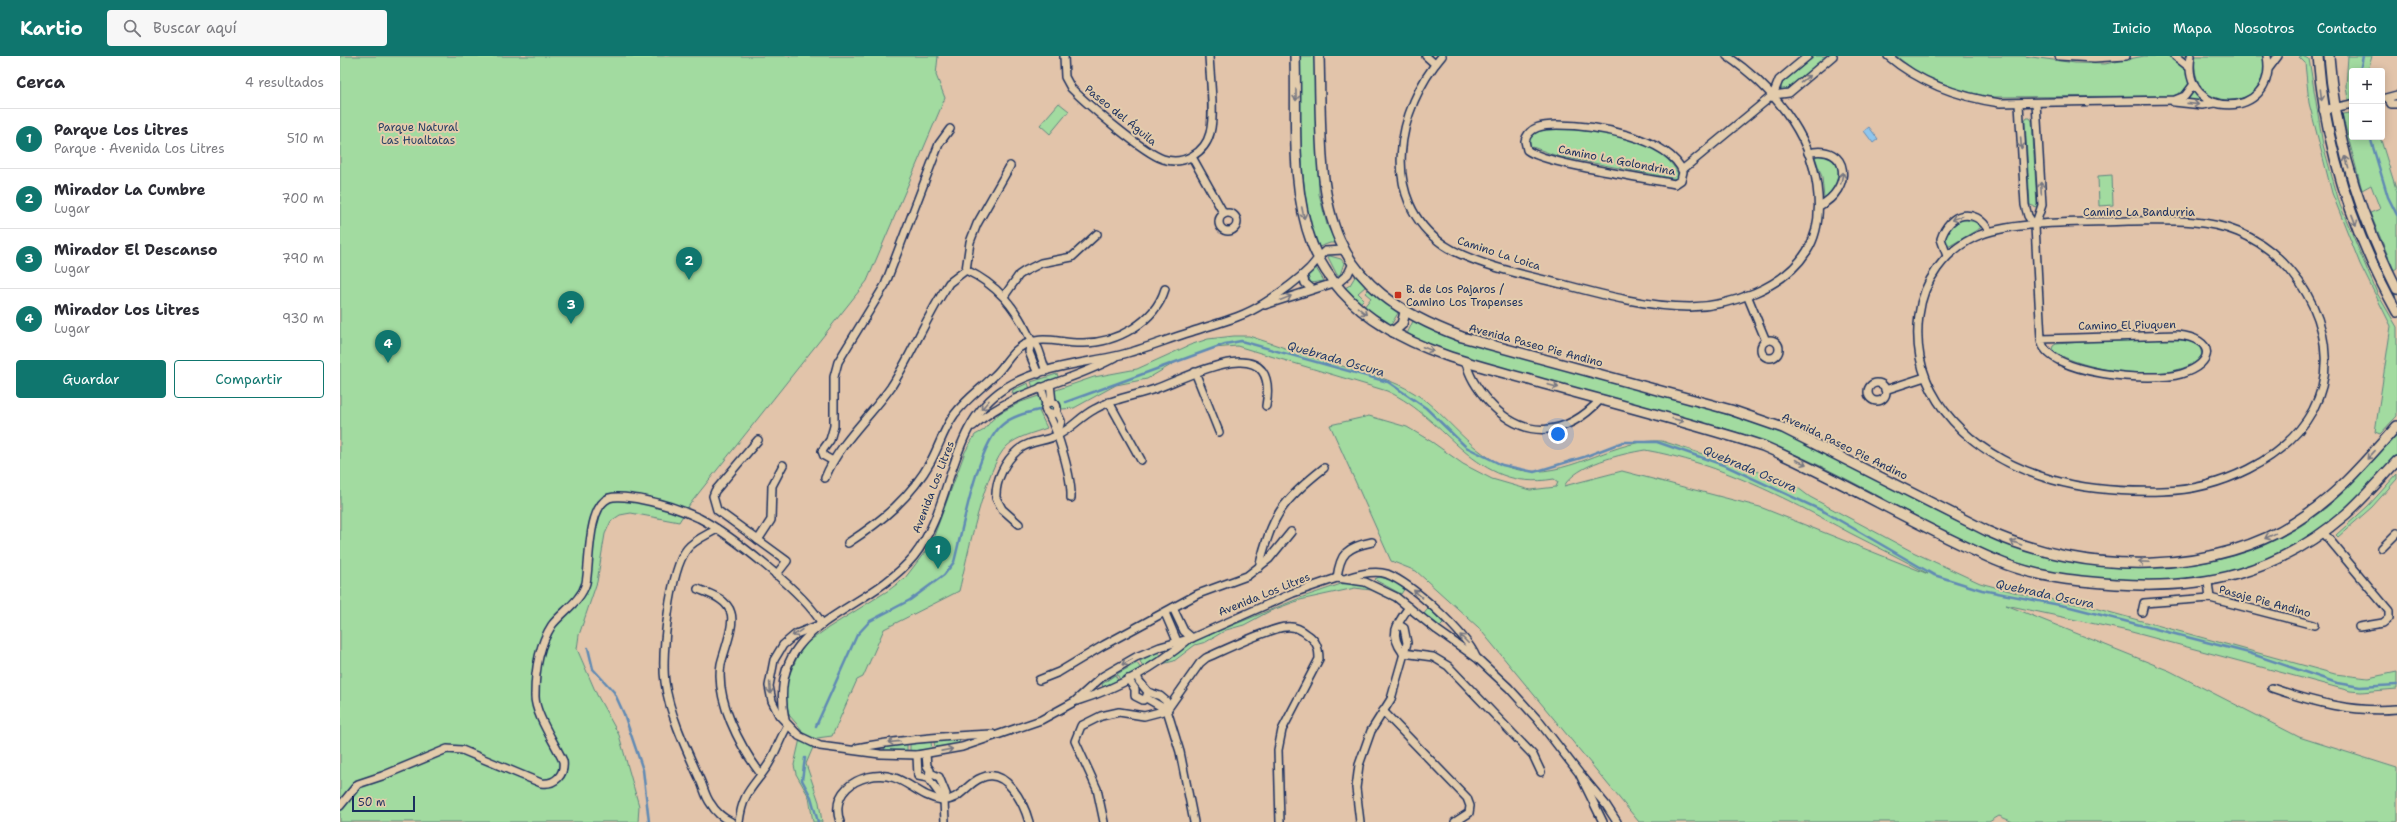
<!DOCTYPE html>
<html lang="es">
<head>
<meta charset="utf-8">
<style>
	:root { --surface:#fff; --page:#f7f7f7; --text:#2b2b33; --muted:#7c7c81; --line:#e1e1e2; --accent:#0f766e }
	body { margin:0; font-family:"Shantell Sans",sans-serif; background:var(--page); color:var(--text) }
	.controls { position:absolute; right:12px; top:12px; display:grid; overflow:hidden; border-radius:4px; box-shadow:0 2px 10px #0003 }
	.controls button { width:36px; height:36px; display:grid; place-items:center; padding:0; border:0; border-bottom:1px solid var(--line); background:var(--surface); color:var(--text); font:20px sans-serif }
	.scale { position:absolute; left:12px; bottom:10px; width:63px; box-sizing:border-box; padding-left:4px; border:2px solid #1b2f5e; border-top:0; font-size:11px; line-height:14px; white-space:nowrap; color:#1b2f5e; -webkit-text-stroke:3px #e3ccac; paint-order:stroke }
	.you { position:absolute; left:1218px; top:378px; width:14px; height:14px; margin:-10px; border:3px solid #fff; border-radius:50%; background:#1a73e8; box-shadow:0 0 0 6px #1a73e833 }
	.badge { display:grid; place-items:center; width:26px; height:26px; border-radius:50%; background:var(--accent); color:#fff; font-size:13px; font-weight:700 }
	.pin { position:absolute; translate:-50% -33px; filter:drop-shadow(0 1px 2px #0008) }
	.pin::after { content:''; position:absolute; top:21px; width:14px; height:12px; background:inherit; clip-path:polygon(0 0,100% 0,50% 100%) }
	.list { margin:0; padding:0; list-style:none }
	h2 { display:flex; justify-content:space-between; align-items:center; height:52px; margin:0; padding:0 16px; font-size:17px }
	h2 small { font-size:13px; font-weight:400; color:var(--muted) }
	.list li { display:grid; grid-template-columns:26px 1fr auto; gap:12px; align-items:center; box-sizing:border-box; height:60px; padding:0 16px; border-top:1px solid var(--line) }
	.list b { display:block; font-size:15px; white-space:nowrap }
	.list p { margin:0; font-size:13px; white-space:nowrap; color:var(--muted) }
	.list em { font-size:13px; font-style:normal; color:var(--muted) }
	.actions { display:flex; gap:8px; padding:12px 16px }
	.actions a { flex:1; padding:9px 0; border:1px solid var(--accent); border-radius:4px; text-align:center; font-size:14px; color:var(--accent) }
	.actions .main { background:var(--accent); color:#fff }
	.icon { flex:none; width:22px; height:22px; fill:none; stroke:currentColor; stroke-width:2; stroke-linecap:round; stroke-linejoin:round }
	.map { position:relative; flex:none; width:2057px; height:766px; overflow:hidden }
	header { display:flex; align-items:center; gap:24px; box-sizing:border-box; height:56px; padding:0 20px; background:var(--accent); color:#fff }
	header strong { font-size:19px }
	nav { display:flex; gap:22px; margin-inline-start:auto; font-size:14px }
	.search { width:280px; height:36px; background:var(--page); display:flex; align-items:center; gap:10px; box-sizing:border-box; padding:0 14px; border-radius:4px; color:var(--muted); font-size:15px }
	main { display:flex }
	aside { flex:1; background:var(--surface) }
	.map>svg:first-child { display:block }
	.green { fill:#a2dba0; stroke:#5e857f; fill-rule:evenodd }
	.water { fill:#8fc6ed; stroke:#618ab4 }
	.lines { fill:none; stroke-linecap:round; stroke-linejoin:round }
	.stream { stroke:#618ab4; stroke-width:2.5 }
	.street-casing { stroke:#1b2f5e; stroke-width:10 }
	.secondary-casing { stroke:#1b2f5e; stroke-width:12 }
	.street { stroke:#e3ccac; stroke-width:7 }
	.secondary { stroke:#e3ccac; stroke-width:9 }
	.oneway { stroke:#757681 }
	.poi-dot { fill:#c8321e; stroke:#e3ccac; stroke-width:1.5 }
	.labels { text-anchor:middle; stroke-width:4; stroke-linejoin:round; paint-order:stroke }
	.street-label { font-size:11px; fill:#1b2f5e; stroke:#e3ccac }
	.park-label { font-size:11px; fill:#284065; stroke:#e3ccac }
	.poi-label { font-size:11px; fill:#1b2f5e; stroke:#e3ccac; text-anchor:start }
	.water-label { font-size:12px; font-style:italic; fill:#273e6c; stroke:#e3ccac }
</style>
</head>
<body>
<header>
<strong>Kartio</strong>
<div class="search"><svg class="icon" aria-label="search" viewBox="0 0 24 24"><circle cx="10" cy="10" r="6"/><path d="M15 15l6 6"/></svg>Buscar aquí</div>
<nav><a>Inicio</a><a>Mapa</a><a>Nosotros</a><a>Contacto</a></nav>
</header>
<main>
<aside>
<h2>Cerca<small>4 resultados</small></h2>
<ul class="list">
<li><span class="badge">1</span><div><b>Parque Los Litres</b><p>Parque · Avenida Los Litres</p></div><em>510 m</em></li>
<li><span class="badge">2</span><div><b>Mirador La Cumbre</b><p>Lugar</p></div><em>700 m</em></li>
<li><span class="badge">3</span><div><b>Mirador El Descanso</b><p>Lugar</p></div><em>790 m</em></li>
<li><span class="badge">4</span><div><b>Mirador Los Litres</b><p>Lugar</p></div><em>930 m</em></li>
</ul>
<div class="actions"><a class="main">Guardar</a><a>Compartir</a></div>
</aside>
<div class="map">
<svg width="2057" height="766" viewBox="0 0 2057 766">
	<rect width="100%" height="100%" fill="#e2c4aa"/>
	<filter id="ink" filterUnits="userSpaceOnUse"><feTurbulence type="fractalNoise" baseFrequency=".025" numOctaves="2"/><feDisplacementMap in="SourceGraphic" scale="8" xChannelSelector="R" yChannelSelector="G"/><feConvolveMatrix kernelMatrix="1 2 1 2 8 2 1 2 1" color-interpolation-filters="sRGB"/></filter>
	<g filter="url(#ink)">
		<g class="green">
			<polygon points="0,0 598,0 596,19 605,42 527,225 350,448 339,466 291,457 280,459 271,465 265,478 257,526 239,579 237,593 257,639 279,679 299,750 298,766 0,766"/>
			<path d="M960,0H975L979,138L987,169L996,187H990L979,191C956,142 962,55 960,0Z"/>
			<polygon points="1475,0 1487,0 1446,34 1442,34 1440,29"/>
			<path d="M1556,0H1684L1735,7L1765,8L1804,0H1846C1844,18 1848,31 1861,44L1859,46L1825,40L1649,41L1616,33L1577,16Z"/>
			<path d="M1855,0H1923C1940,51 1848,66 1855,0Z"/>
			<polygon points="1962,0 1969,3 1983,89 2000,149 2037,237 2057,271 2057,360 2040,378 2035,376 2051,270 2020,208 1992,137 1969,47 1965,7 1959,1"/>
			<polygon points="2008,0 2032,0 2028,15 2012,15 2012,81 2040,81 2057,136 2057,212 2054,214 2030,157 2040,153 2031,129 2022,134 2002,58 2010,57 2006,30"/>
			<polygon points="719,47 729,55 710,78 700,69"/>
			<path d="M1990,61H1992L2005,115L2057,244C2027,186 2005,126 1990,61Z"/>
			<polygon points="1687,62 1690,62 1692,65 1697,149 1696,151 1690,149 1685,65"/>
			<path d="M1207,73C1245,73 1322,78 1339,120L1337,123L1321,120L1217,100L1190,90V82L1197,76Z"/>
			<path d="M1479,98C1507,99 1501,129 1484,142L1482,121L1475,101Z"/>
			<polygon points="1772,119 1773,149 1759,150 1758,120"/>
			<polygon points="1620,163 1636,166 1642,171 1608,191 1605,184 1609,171"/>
			<polygon points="990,200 1001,203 1004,207 1000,219 997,219 988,201"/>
			<polygon points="976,212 984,225 971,227 968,220"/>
			<polygon points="1016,219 1026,230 1018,237 1024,243 1020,247 1005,232 1010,229"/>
			<polygon points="1029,233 1058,257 1051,269 1024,251 1031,242 1025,237"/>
			<path d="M1073,265C1113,284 1154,294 1196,306C1271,326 1346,344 1419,369C1503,397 1576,450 1657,484C1693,499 1729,504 1767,508C1852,517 1927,503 1994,445C2016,425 2036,401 2057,379V400C2031,428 2006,457 1974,478C1881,541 1739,538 1639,492C1567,459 1500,414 1425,386C1395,374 1362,367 1331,358C1256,337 1179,319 1105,295L1067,278Z"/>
			<path d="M894,280H909C937,289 964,299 992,307C1025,317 1060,324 1087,346C1117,371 1144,412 1187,415C1234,419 1276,382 1322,385L1450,426L1470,441L1573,496L1640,527L1681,538L1747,550L1995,618L2028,622L2057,616V633L2021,636L2010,635L1788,575L1666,549L1830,615L1959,681L2057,712V766H1673L1659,760L1649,766H1299L1138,571L1076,515L1051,505L990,369L1029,360L1067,371L1092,386L1123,408L1152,423L1190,434L1216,431L1218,426L1214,423C1134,437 1109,363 1047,335L897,290L874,292L836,306L807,323L776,329L734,352L699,355L707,372C694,377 678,380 667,390C645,410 627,503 619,535L544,573L523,621L517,624L492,680L477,682L466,708L479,746L482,766H473L469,741L456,718L454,709L462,674L449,659L445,641L448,622L459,597L468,586L488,572L549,534L565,522L591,488L625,396L635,379L644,374L651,365L660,357L681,346L754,321L797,313L850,289L868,283ZM1305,394C1379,407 1444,441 1510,477C1535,490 1563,503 1588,518L1420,451L1282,415L1224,430C1237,408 1281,398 1305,394Z"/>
			<path d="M1784,283L1847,284L1860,291L1862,299C1841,331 1739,315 1712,294L1713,290L1716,288Z"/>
			<polygon points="717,318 719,323 693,331 691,326"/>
			<polygon points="688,327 690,333 672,337 673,334"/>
			<polygon points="2057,418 2057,423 2032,451 1998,481 1996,479 2028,450"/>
			<polygon points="1039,521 1051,524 1065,532 1061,538 1037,525 1035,523"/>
			<polygon points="1012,527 1024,529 1057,544 1056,546 1031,534 1015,532 960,544 930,555 904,569 886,574 866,586 855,589 834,605 822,608 807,617 847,589 866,580 960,542 1001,528"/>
			<polygon points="1088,552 1103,567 1100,570 1084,558"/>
			<polygon points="818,596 822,601 803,612 800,605"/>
			<polygon points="797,607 801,613 780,624 777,618"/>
			<polygon points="775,619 779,626 763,632 762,628"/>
			<polygon points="618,683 620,685 616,689 595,692 594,685"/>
			<polygon points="591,686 592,693 570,695 570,688"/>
			<polygon points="567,688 567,695 546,696 544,693 545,690"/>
		</g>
		<polygon class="water" points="1529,71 1538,83 1533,87 1524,75"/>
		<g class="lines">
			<g class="stream">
				<polyline points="2020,15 2023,0"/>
				<polyline points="2030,81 2048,141 2057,159"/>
				<polyline points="726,346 885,288 901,285 1048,326 1086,352 1126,391 1162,409 1194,416 1244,401 1283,386 1317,386 1386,410 1485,456 1594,519 1642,534 1730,551 1909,597 1997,627 2020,631 2057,629"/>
				<polyline points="248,592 253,613 274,636 284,658 303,714 309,766"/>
				<path d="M476,670L517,579L530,565L570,544L604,519L614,506C623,472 637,390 662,369C672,360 686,357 699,354"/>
				<polyline points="465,702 462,724 471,741 478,766"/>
			</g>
			<g class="street-casing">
				<g id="street">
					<path d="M724,0L725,21L731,32C747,48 804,97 823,103C843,110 865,97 870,77C875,58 870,21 869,0"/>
					<polyline points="1086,0 1095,8"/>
					<path d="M1102,0C1057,52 1038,144 1104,189C1132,208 1188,220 1222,228C1263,239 1308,251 1350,251C1391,250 1444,232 1467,195C1479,176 1480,152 1477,130C1470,76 1431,30 1387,0"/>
					<path d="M1548,0C1580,27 1619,41 1660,47L1835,44L1845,40L1854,28"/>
					<polyline points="1719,0 1754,2 1786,0"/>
					<polyline points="1835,0 1849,11"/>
					<path d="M1851,0C1839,65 1939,65 1927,0"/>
					<polyline points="1929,12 1938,0"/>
					<polyline points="1433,39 1449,37 1493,0"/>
					<polyline points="2048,42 2051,48 2057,48"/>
					<polyline points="2042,43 2057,39"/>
					<polyline points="1834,46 1862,49 1875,47"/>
					<path d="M1696,47L1702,149L1695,170L1701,283C1705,320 1814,326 1841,318C1876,307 1875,283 1838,279L1701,283"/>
					<polyline points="1679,48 1685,149 1688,160 1695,170"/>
					<polyline points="1983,54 2012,48"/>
					<path d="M1217,69C1251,69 1328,80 1343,116L1341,124L1335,128C1307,122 1205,108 1187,94L1185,85C1189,70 1204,69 1217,69Z"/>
					<path d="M1468,97C1511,87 1513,134 1479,150"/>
					<polyline points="852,101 884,158"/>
					<polyline points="1342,114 1433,39 1439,24 1468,0"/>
					<circle cx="888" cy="166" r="9"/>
					<path d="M1788,165C1825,165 1863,162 1898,176C1963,202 2008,288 1973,354C1945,405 1878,434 1822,435C1786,436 1748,434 1713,424C1636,402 1568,344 1579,259C1583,225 1605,195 1635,181C1671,164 1746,167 1788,165Z"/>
					<path d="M1607,200L1601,183C1609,156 1635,150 1649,175"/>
					<path d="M626,214C658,229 675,251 690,282C692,286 696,288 698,292C701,299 703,308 706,315"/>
					<polyline points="963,219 965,227 972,233"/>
					<polyline points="665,239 679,219 685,215 701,207 732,201 757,178"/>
					<polyline points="1407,239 1426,285"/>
					<polyline points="925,249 1000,225 1008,218 1013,207"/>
					<circle cx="1430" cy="293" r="9"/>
					<polyline points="691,285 689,296 698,318"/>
					<path d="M1126,306C1129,321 1139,335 1149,346C1184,385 1226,381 1261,343"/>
					<polyline points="855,316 879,376"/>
					<circle cx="1537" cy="336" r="9"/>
					<polyline points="710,328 712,346"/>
					<polyline points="701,331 706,348"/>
					<polyline points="1545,334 1585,321"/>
					<polyline points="769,346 801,404"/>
					<circle cx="711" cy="352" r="6"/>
					<polyline points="716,355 721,365 717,379"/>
					<path d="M708,357C718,376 732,421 731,442"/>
					<path d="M633,370C678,331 726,329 776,301"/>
					<polyline points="418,384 375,435 373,440 377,454 447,505 436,519"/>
					<polyline points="493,405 484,400 482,395 490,384 494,370 494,321 498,306 545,229 599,88 610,73"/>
					<path d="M485,422C499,387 530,361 551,331C571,300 584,266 604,235L609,227L626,214L630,186L637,168L670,110"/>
					<path d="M679,468L662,453L656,442C655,425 665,405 678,394C690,384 705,386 718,379C731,373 741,360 755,353C774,342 795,340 815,333C851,320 940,271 926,350"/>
					<path d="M377,473C367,479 354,484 347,493C330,514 321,599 325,626C329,658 348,697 361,726C364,733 366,742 371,748C375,755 383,762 391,766"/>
					<polyline points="1983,476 2049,555 2049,562 2043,567 2019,571"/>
					<polyline points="418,484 431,464 432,430 443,409"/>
					<path d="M508,487C542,465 571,441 591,405C599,390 604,373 614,359C626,343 641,333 655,319C664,311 669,299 679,292C699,277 720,288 743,287C777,287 815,266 825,233"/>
					<polyline points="2042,492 2057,477"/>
					<path d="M919,512C931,460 942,445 984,412"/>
					<path d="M997,522C1000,497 1007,491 1032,486"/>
					<path d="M1007,522C1019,518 1035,514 1047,518C1072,528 1125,576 1136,601"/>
					<polyline points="1868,526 1870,542"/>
					<path d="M358,533C370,538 387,543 391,557C395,569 384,595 381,608C375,643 400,691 421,718"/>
					<polyline points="833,552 844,575 852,582"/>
					<polyline points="1802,556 1804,547 1870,542 1974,569"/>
					<polyline points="825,557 837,585"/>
					<polyline points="482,568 456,578 443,589 434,604 429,630 432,645 439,659 459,680 480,690 540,698 577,699 622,691 701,664 734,646 763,620 796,601 820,591 852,582 953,537 997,522 1025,526 1056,541 1097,574 1138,603 1169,632 1198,664 1239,717 1263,766"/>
					<polyline points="1063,597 1093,601 1108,610 1193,699 1201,716"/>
					<path d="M1063,597C1049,578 1056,569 1069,551"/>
					<polyline points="788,623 795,633 795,640 803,644 806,642 808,636 799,625 797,619"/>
					<polyline points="699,624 719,616 764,589 858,538 907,520 929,503 951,476"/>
					<path d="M1932,632C1973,646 2013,657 2057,653"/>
					<polyline points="808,636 820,640 826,645 827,654 840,696 854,766"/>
					<polyline points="806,642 827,654"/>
					<path d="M737,645C778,632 816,611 849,583"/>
					<polyline points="1043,655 1127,742 1130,750 1129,757 1115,766"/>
					<path d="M445,664C425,564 525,560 574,500C614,450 607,369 665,332C700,310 742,308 780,299C804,293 828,283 851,276C874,268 902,262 923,248C939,238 956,226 969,213C975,207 979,200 985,195L1004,194"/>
					<path d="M517,692C561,683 607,680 652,678"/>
					<polyline points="586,698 587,710 590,714 589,721"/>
					<polyline points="577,699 578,720 588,722 604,744"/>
					<polyline points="590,717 599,721 606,738 604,744 605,766"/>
					<polyline points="1242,720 1266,749 1277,766"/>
					<path d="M0,750L18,728L42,720L107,693L122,694L201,727C215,729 225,719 223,705C215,687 194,657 195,639C195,616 199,589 212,569C223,555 241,545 246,527C250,508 247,451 269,442C278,439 290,442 299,443C320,447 340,453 359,462C390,478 466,538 482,568"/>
					<path d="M399,766C403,735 413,732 428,709C436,696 440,682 448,669"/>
					<path d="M500,766C496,754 497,742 507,732C513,726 520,723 528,721C563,713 573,740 602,744C619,746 627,727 641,722C666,710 684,748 689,766"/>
					<path d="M764,766L757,733L735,685L741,670L761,660L779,656L804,660L827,654L860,607L866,602C882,595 932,571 946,571C955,570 962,574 968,579C977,585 979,593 979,603L942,674L938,694L940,766"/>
					<polyline points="1020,766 1016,732 1019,709 1031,675 1051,643 1067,587 1064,572 1059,569"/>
				</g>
			</g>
			<g class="secondary-casing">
				<g id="secondary">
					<path d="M955,0C957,62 950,130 972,188C986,223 1013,252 1045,271C1091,300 1145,311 1197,326C1272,347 1348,366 1423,390C1502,424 1576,470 1655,504C1694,521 1734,525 1776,528C1864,534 1937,518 2006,458C2024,442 2040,423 2057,405"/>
					<path d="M979,0C983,139 969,225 1122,281L1391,354L1443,372L1647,475C1743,519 1878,522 1966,459C2001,435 2028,402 2057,370"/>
					<path d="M1978,0C1985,90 2013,177 2057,256"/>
					<path d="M1989,0C1995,82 2020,160 2057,233"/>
					<polyline points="1053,276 1062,268 1065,256"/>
				</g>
			</g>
			<use href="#street" class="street"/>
			<use href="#secondary" class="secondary"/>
		</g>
		<defs><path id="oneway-shaft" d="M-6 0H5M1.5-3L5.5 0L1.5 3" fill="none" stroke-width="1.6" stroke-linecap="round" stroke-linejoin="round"/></defs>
		<g class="oneway">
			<use href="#oneway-shaft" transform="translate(1465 23) rotate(-40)"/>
			<use href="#oneway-shaft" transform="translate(956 39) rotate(89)"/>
			<use href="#oneway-shaft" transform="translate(1981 39) rotate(83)"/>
			<use href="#oneway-shaft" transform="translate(1853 48) rotate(6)"/>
			<use href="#oneway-shaft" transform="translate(1681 87) rotate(86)"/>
			<use href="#oneway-shaft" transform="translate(2007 106) rotate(-106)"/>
			<use href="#oneway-shaft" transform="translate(1502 122) rotate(-78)"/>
			<use href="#oneway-shaft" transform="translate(1701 132) rotate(-93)"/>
			<use href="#oneway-shaft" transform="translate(963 157) rotate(78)"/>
			<use href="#oneway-shaft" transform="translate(1617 162) rotate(161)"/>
			<use href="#oneway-shaft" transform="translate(2014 164) rotate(69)"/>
			<use href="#oneway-shaft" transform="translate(946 242) rotate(-22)"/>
			<use href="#oneway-shaft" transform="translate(1022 255) rotate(40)"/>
			<use href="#oneway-shaft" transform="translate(1088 293) rotate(22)"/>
			<use href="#oneway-shaft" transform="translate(1213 330) rotate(15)"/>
			<use href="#oneway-shaft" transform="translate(645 349) rotate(131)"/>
			<use href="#oneway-shaft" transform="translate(1338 364) rotate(15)"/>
			<use href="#oneway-shaft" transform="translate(2031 399) rotate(133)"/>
			<use href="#oneway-shaft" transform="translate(1461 406) rotate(23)"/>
			<use href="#oneway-shaft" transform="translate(1930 480) rotate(154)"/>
			<use href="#oneway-shaft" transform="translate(1676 487) rotate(-160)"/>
			<use href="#oneway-shaft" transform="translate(1804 506) rotate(-177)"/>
			<use href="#oneway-shaft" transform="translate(1078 538) rotate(-139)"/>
			<use href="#oneway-shaft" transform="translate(457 577) rotate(146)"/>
			<use href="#oneway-shaft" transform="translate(1124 583) rotate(-135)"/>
			<use href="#oneway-shaft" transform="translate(787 606) rotate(151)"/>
			<use href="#oneway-shaft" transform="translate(430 632) rotate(86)"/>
			<use href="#oneway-shaft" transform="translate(554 686) rotate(174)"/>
			<use href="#oneway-shaft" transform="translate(607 694) rotate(-11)"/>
		</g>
	</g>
	<rect class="poi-dot" x="1054" y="235" width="8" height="8" rx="2"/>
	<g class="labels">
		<g class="street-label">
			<text transform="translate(781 59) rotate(39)" y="4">Paseo del Águila</text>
			<text transform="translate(1277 104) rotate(11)" y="4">Camino La Golondrina</text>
			<text x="1799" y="160">Camino La Bandurria</text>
			<text transform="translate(1159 197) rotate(18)" y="4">Camino La Loica</text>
			<text transform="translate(1787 269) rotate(-1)" y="4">Camino El Piuquen</text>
			<text transform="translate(1196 289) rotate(15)" y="4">Avenida Paseo Pie Andino</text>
			<text transform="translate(1505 390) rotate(26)" y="4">Avenida Paseo Pie Andino</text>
			<text transform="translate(593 431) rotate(-69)" y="4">Avenida Los Litres</text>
			<text transform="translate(924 538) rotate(-22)" y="4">Avenida Los Litres</text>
			<text transform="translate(1925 545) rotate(15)" y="4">Pasaje Pie Andino</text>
		</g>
		<g class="park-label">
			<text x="78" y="75">Parque Natural<tspan x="78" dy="13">Las Hualtatas</tspan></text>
		</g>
		<g class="poi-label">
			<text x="1066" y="237">B. de Los Pajaros /<tspan x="1066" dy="13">Camino Los Trapenses</tspan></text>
		</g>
		<g class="water-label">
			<text transform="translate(996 303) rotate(16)" y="4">Quebrada Oscura</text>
			<text transform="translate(1410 413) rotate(23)" y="4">Quebrada Oscura</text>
			<text transform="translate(1705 538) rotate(12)" y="4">Quebrada Oscura</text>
		</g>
	</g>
</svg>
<div class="controls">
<button>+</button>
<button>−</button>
</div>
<div class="scale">50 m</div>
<div class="you"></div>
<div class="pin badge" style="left:598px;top:513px">1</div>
<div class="pin badge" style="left:349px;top:224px">2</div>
<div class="pin badge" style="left:231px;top:268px">3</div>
<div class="pin badge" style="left:48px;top:307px">4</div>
</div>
</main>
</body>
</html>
